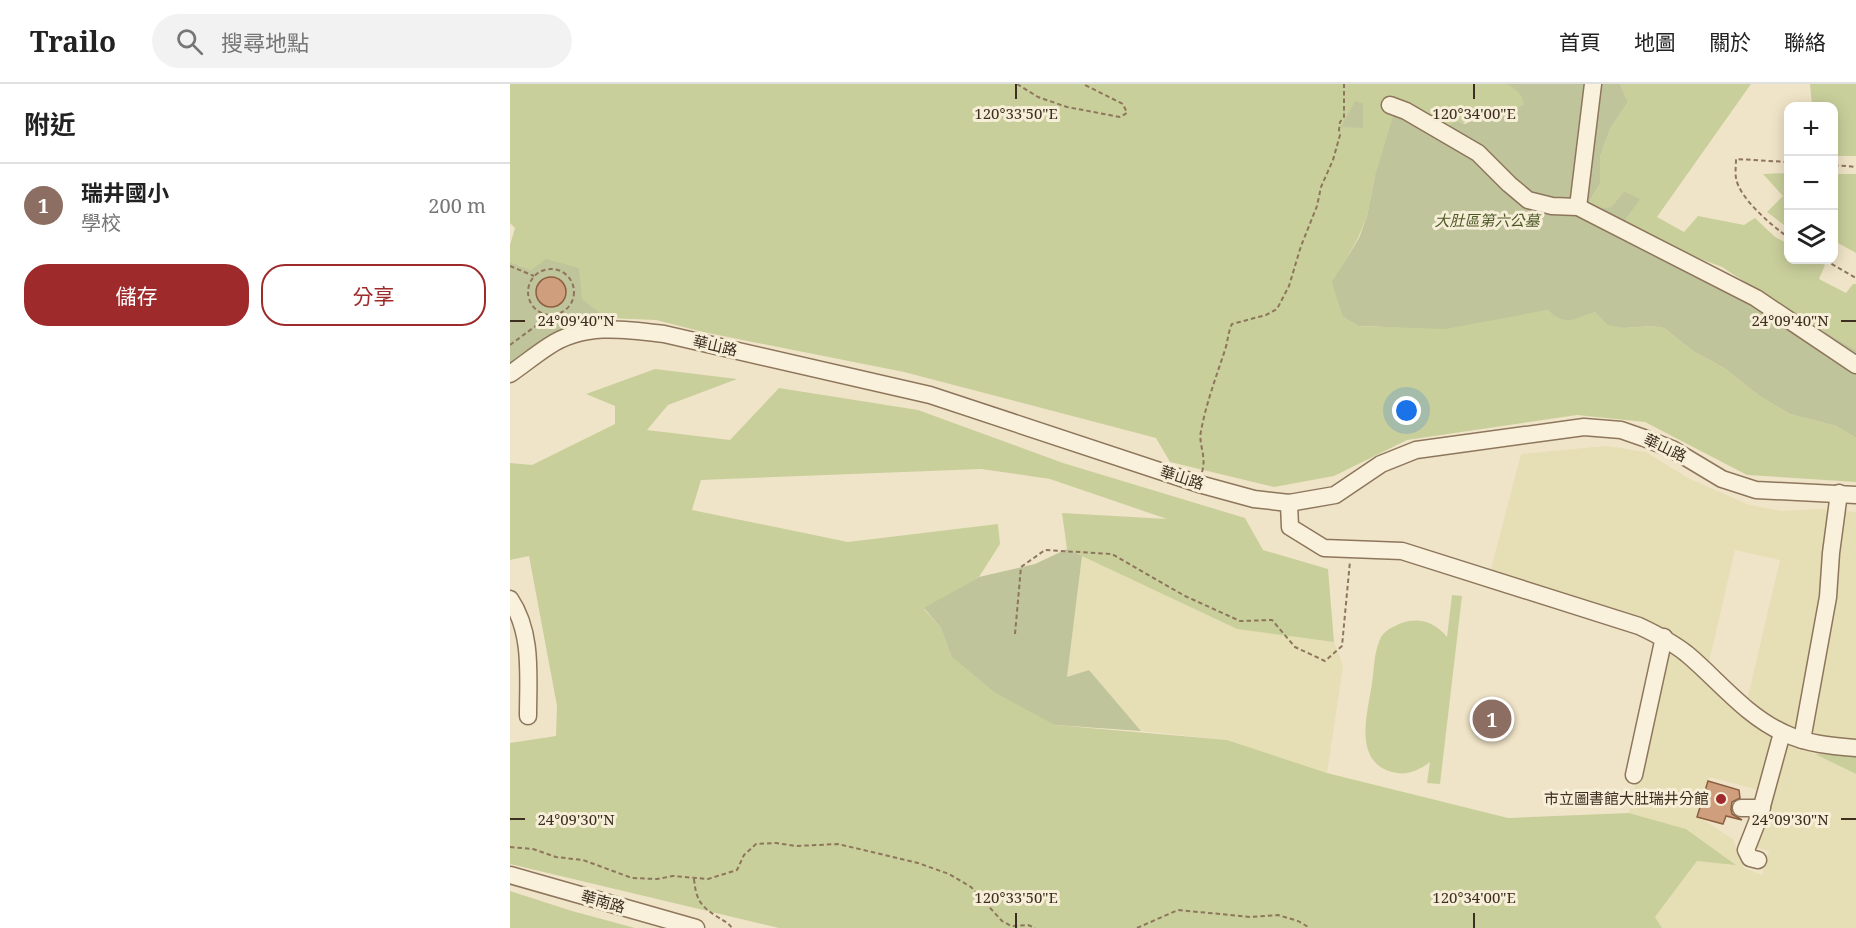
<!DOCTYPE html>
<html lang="zh-TW">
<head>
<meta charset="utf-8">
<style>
	:root { --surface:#fff; --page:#f2f2f2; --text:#222; --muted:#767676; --line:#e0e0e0; --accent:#9e2a2b }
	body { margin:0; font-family:"Noto Serif","Noto Sans TC",serif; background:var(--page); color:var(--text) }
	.controls { position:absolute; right:18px; top:18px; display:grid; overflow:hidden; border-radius:12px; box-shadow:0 3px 15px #0003 }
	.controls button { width:54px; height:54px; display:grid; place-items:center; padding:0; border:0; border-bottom:2px solid var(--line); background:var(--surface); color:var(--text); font:30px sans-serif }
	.you { position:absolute; left:897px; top:327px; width:21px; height:21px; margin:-15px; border:4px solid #fff; border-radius:50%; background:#1a73e8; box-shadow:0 0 0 9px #1a73e833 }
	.badge { display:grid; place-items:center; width:39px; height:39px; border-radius:50%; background:var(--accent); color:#fff; font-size:20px; font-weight:700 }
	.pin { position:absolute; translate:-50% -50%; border:3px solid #fff; box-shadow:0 2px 6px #0006 }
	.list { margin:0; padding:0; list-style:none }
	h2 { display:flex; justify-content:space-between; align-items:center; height:78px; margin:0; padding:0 24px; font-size:26px }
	h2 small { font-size:20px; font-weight:400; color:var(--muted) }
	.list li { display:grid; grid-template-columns:39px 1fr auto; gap:18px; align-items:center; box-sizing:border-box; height:84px; padding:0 24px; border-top:2px solid var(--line) }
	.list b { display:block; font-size:22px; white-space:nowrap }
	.list p { margin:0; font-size:20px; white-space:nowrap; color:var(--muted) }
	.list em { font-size:20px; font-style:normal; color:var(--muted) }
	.actions { display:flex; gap:12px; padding:18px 24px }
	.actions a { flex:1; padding:14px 0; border:2px solid var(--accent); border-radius:24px; text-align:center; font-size:21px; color:var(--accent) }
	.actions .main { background:var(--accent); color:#fff }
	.icon { flex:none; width:33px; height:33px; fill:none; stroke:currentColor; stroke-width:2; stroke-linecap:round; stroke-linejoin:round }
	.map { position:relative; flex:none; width:1346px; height:844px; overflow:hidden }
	header { display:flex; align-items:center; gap:36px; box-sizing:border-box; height:84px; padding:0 30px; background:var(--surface); border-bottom:2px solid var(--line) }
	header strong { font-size:28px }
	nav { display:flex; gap:33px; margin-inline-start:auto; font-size:21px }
	.search { width:420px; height:54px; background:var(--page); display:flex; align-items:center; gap:15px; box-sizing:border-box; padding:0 21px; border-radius:33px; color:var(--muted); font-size:22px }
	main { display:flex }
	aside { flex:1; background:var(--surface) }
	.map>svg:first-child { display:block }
	.farmland { fill:#e6deb5 }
	.green { fill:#c9cf9b }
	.cemetery { fill:#bfc49a }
	.building { fill:#cf9f7d; stroke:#8d5f41; stroke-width:1.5 }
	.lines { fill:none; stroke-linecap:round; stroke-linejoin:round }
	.minor-casing { stroke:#8d765c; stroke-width:19 }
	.path { stroke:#8d765c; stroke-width:2; stroke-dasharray:4.5 3; stroke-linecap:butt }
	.minor { stroke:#faf1dc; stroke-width:16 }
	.ticks { fill:none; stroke:#3d2e20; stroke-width:2 }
	.poi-dot { fill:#9e2a2b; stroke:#f7eed8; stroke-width:2 }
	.labels { text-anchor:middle; stroke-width:6; stroke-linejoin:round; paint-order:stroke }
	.park-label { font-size:15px; font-style:italic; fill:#4d5a26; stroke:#f7eed8 }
	.street-label { font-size:15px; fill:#3d2e20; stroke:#f7eed8 }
	.poi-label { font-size:15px; fill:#3d2e20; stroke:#f7eed8; text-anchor:end }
	.ticks-label { font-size:15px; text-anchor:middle; fill:#3d2e20; stroke:#f7eed8; stroke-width:6; stroke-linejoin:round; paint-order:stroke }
</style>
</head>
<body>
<header>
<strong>Trailo</strong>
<div class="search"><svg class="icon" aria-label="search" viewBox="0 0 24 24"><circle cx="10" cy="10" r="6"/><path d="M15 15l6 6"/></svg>搜尋地點</div>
<nav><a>首頁</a><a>地圖</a><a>關於</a><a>聯絡</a></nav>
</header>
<main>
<aside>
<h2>附近<small></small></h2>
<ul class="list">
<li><span class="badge" style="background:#8d6e63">1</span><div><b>瑞井國小</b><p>學校</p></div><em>200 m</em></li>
</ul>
<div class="actions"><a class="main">儲存</a><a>分享</a></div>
</aside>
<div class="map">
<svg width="1346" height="844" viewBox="0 0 1346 844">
	<rect width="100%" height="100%" fill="#f0e4c8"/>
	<g class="farmland">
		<polygon points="1096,362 1136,368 1178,394 1239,421 1272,427 1310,425 1346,428 1346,657 1329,657 1283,645 1264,635 1238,613 1270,476 1225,466 1199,578 1159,546 1122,532 980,489 1011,370"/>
		<polygon points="572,472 727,545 824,558 833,582 817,689 717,656 631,647 579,586 557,593"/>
		<polygon points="1155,561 1247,644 1266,652 1253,707 1199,693 1187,732 1223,755 1234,784 1252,791 1259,767 1245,763 1276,656 1346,690 1346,844 1152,844 1145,833 1187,777 1225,780 1176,745 1119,729"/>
	</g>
	<g class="green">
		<path d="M0,0H995L1004,3L1020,20L1005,24L988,23L972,29L933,50L865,92L857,132L848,154L823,198L832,232L848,242L869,243L1037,226C1056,243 1064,234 1085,228L1115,244L1141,242L1154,244L1183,267L1214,284L1251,313L1280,330L1326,342L1346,354V398L1237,391L1135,338L1067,331L897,356L824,392L764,403L660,378L646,354L394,288L193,248L146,236L96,234L75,239L43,254L0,267L21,186L0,178V161L5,144L0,139Z"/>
		<polygon points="1110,0 1241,0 1147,133 1174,148 1188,132 1234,141 1245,134 1265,153 1278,160 1278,176 1305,176 1315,181 1309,195 1336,209 1343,200 1346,200 1346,266 1314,247 1306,244 1212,183 1113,146 1116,135 1129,115 1114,107 1101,123 1078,127 1080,116 1090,100 1090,73 1100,45 1118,18"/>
		<polygon points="1300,0 1346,0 1346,72 1324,72 1324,22 1302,22"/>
		<polygon points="1278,89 1278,144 1257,128 1273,112 1253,90"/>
		<polygon points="1324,90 1346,90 1346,169 1328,159 1324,163"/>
		<polygon points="145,285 227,295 158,321 137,346 220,356 269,304 408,326 553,379 735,434 753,466 818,485 824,558 727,545 557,465 552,429 657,435 540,395 471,385 191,396 182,426 338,458 488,440 490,460 469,493 414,525 431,544 441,572 545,641 717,656 817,689 998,734 1119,729 1176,745 1226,781 1187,777 1145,833 1152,844 269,844 0,780 0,659 46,652 47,622 19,472 0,476 0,379 22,381 105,340 105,322 76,310"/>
		<path d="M942,511L952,512L930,700L917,699L920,678C908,687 897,692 882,688C842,677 858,628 862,599C864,586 864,570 869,558C871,550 878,545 885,542C905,532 923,536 937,553Z"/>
		<polygon points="1305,670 1346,671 1346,690"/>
		<polygon points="0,807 62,827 125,844 0,844"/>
	</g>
	<g class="cemetery">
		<path d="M995,0H1110L1118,18L1100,45L1090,73V100L1080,116L1078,126L1101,123L1114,107L1130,115L1116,135L1114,146L1255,230L1295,251L1306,244L1314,247L1346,266V354L1326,342L1280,330L1251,313L1214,284L1183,267L1154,244L1141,242L1115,244L1098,241L1085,228C1063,235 1056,243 1037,226L935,245L848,242L832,232L822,198L849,154L857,132L865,92L884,29L933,50L944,37L955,40L988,23L1005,24L1014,21C1012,9 1006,4 995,0Z"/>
		<polygon points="845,17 853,20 853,44 831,43"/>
		<path d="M36,175L69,184L72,215L96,234C57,242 32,261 0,284V178L21,186Z"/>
		<polygon points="557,465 572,472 557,593 579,586 631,647 545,641 484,608 441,572 431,544 414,524 469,493 525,480"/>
	</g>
	<g class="building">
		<circle cx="41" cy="208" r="15"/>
		<polygon points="1198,697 1229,706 1230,714 1222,718 1221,725 1222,730 1232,736 1216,732 1213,740 1187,733"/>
	</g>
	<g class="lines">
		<g class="minor-casing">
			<g id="minor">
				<polyline points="880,21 896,27 968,69 999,100 1018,116 1042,122 1068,123 1246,214 1346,281"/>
				<polyline points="1068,123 1083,0"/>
				<path d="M0,290C13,281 25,271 39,262C74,239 114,245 154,250L420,311L689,400L744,415L779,419L825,411L871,380L906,366L1074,343L1111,346L1134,354L1162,365L1212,395L1246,406L1346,411"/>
				<path d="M779,419L780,443L814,464L892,467L1129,542C1146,550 1162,558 1177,570C1208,596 1236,632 1274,649C1297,660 1321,662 1346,664"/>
				<path d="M0,515C23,549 18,592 18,632"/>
				<polyline points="1292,656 1318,513 1321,469 1329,409"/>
				<polyline points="1124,691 1154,553"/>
				<polyline points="1231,724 1252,724"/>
				<polyline points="1248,776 1240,774 1236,766 1249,733 1272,649"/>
				<polyline points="0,791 186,844"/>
			</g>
		</g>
		<g class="path">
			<polyline points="507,0 528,13 557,23 610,33 617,29 613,20 573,0"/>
			<path d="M1278,78L1226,75C1226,81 1225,89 1226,94C1229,114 1262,142 1278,153"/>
			<polyline points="1324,81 1346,83"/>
			<polyline points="1315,176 1346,194"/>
			<polyline points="0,182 24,192"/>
			<circle cx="41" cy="208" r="23"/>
			<polyline points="0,261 39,232"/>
			<path d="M692,388C697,372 688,360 691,347C696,320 706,293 715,266C718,257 718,248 722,240L756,231L767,225L779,202L791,162L807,122L811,103L823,76L830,51L829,46L830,38L834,33V0"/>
			<polyline points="505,550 511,483 535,466 602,470 675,512 730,537 762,536 785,563 815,577 832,562 840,477"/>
			<polyline points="0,763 23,765 46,773 73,776 122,794 147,795 163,792 198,795 227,786 234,771 246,760 266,759 286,762 328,760 408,779 439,790 461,803 492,837 501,842 518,841 525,844"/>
			<path d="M184,795C186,814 189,821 206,832C212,836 218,838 222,844"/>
			<polyline points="627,844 668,826 741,833 768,831 788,837 800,844"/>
		</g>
		<use href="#minor" class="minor"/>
	</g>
	<path class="ticks" d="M506,0V15M964,0V15M0,237H15M1331,237H1346M0,735H15M1331,735H1346M506,829V844M964,829V844"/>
	<circle class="poi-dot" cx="1211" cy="715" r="6"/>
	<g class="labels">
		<g class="park-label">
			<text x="977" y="142">大肚區第六公墓</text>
		</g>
		<g class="street-label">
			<text transform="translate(205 262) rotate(13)" y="5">華山路</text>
			<text transform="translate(1155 364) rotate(25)" y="5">華山路</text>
			<text transform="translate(672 394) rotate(18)" y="5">華山路</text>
			<text transform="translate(93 818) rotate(16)" y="5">華南路</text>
		</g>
		<g class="poi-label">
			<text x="1199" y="720">市立圖書館大肚瑞井分館</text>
		</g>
	</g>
	<g class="ticks-label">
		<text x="506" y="35">120°33'50"E</text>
		<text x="964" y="35">120°34'00"E</text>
		<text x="66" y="242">24°09'40"N</text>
		<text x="1280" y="242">24°09'40"N</text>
		<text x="66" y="741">24°09'30"N</text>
		<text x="1280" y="741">24°09'30"N</text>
		<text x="506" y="819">120°33'50"E</text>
		<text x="964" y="819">120°34'00"E</text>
	</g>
</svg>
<div class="controls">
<button>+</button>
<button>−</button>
<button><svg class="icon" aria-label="layers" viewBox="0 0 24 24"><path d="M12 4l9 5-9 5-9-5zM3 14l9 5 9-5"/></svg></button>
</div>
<div class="you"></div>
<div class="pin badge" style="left:982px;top:635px;background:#8d6e63">1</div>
</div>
</main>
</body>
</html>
